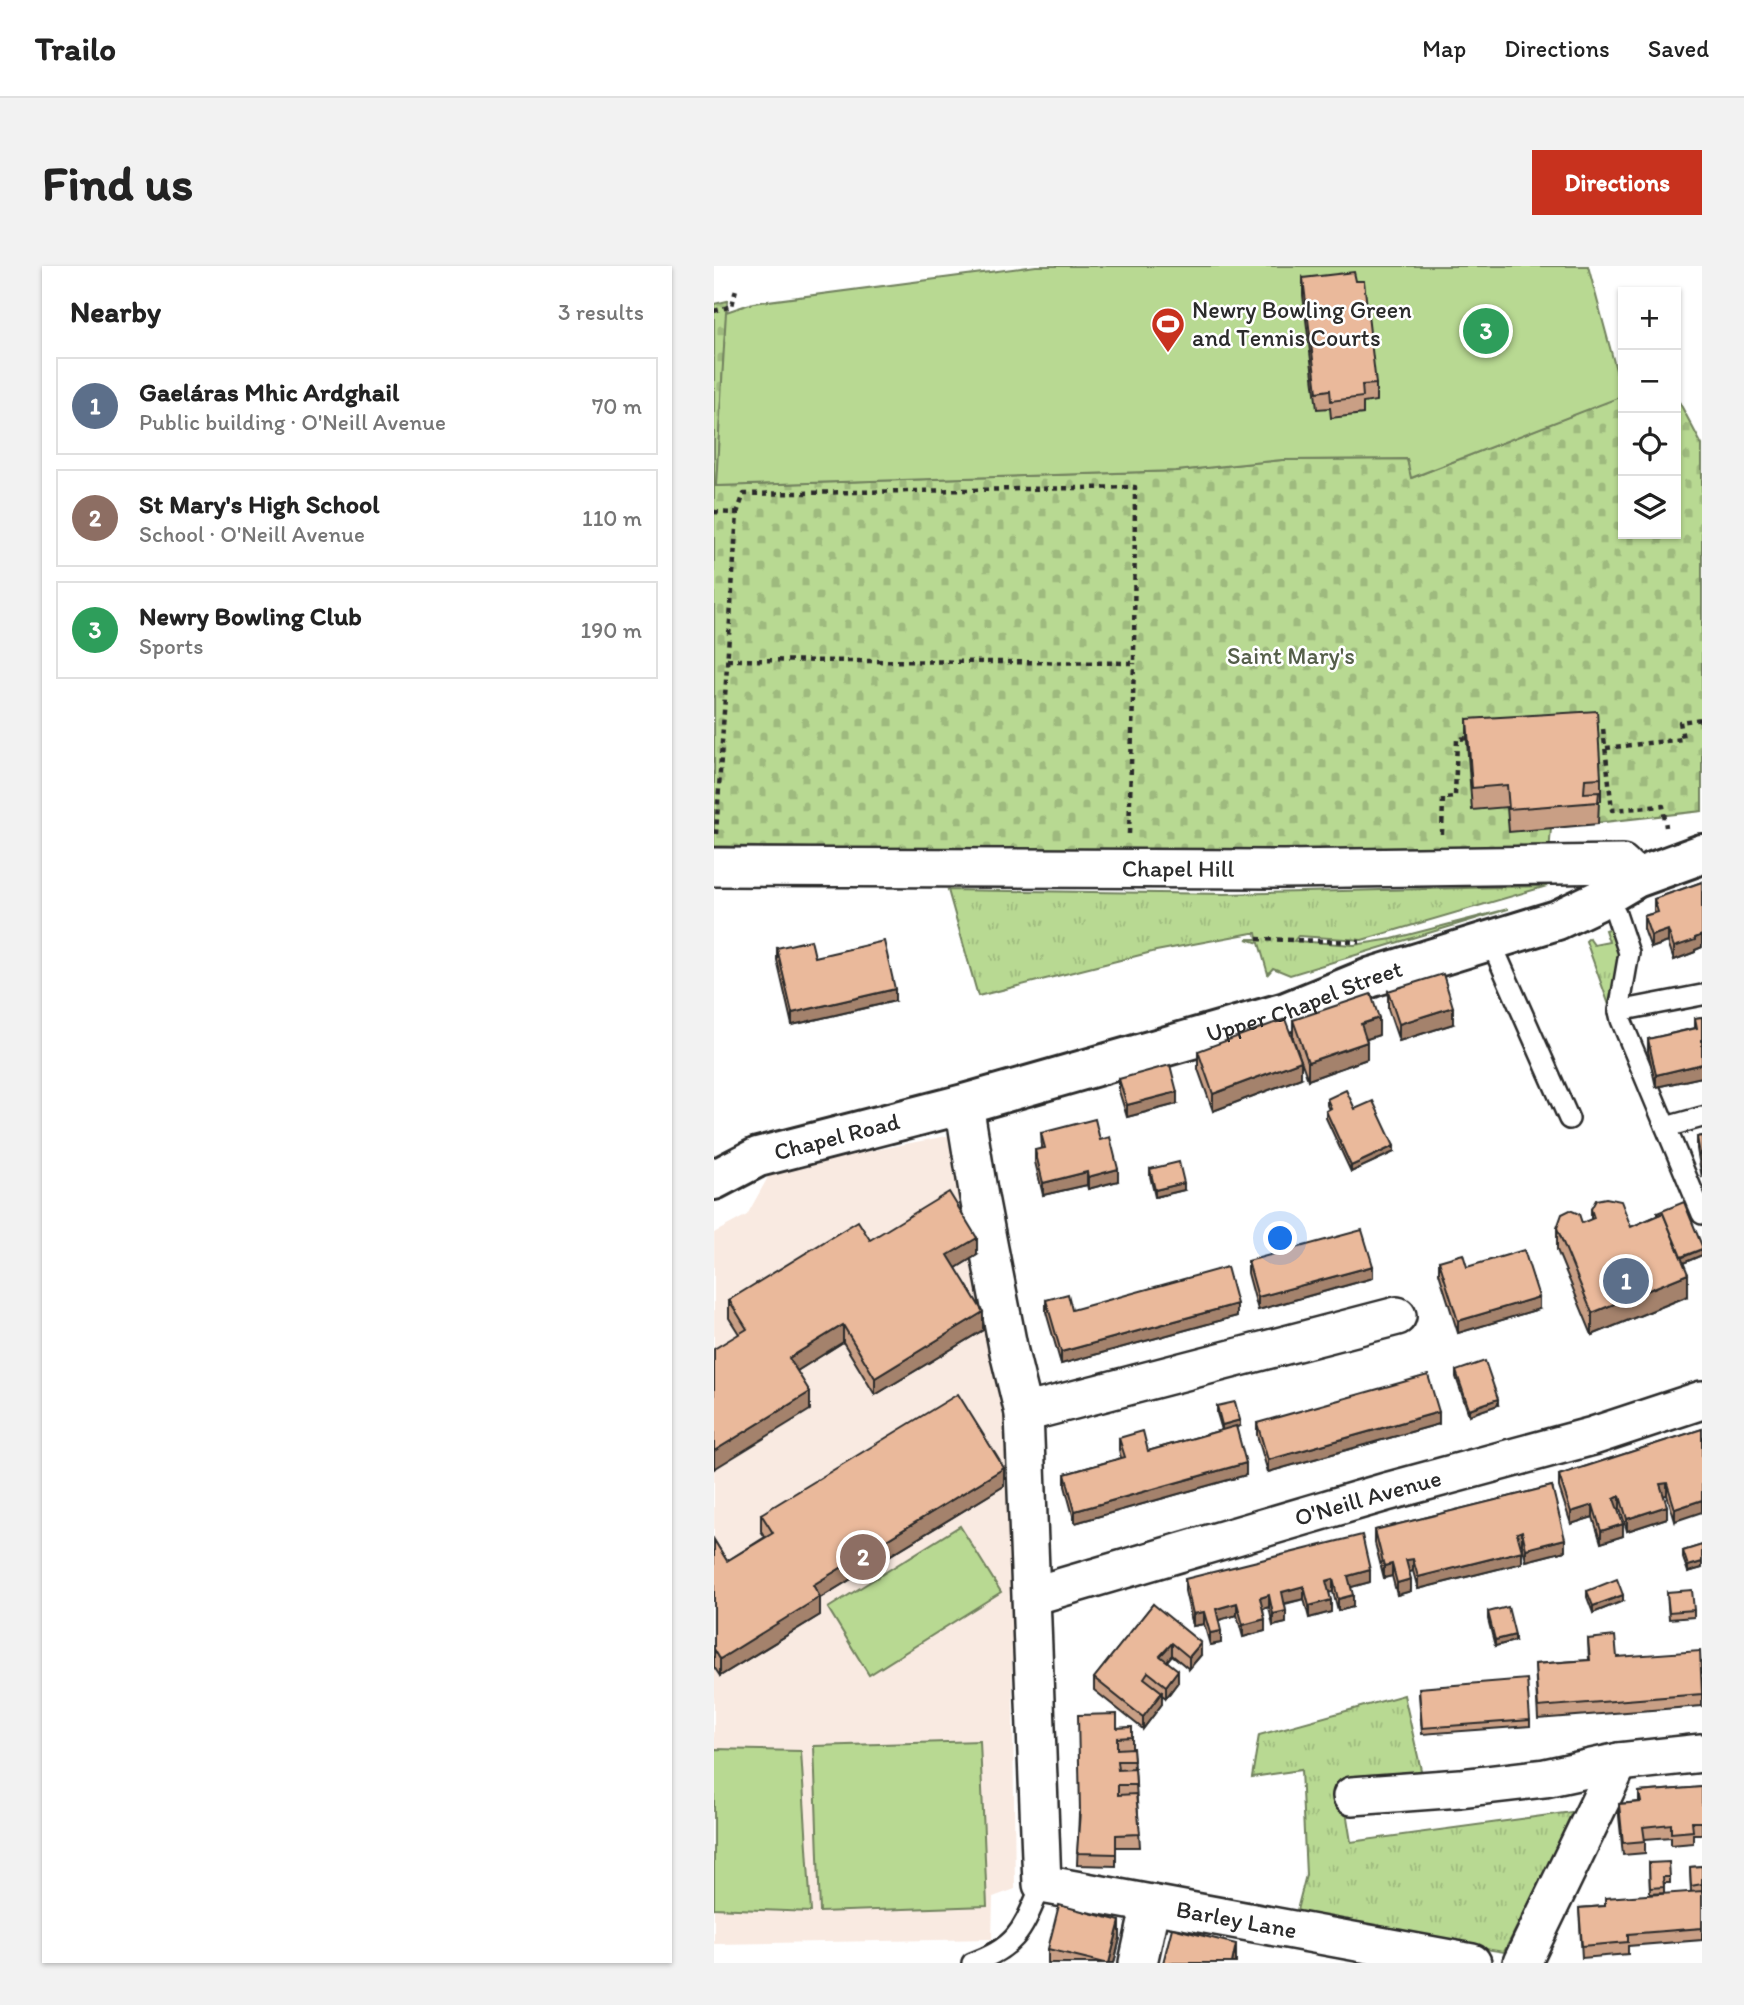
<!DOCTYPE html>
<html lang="en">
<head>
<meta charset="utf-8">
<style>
	:root { --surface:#fff; --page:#f2f2f2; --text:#222; --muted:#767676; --line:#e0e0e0; --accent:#c8321e }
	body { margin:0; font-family:Itim,sans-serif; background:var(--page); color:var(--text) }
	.controls { position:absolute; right:21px; top:21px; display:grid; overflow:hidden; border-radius:0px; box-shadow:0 2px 5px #0004 }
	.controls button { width:63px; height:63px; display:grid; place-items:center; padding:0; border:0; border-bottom:2px solid var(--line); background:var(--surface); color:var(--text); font:35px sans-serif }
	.you { position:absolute; left:567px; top:973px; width:24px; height:24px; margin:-18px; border:5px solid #fff; border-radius:50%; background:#1a73e8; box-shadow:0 0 0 10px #1a73e833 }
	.badge { display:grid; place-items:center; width:46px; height:46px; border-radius:50%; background:var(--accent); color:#fff; font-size:23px; font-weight:700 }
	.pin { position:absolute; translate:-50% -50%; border:4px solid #fff; box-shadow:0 2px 7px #0006 }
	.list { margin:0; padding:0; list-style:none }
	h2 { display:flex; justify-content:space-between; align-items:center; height:91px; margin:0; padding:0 28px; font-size:30px }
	h2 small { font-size:23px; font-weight:400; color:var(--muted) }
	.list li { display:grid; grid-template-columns:46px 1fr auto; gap:21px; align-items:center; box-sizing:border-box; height:98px; margin:0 14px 14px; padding:0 14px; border:2px solid var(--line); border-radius:0px }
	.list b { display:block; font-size:26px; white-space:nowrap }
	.list p { margin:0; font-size:23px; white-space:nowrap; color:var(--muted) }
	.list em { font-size:23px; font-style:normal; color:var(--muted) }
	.icon { flex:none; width:38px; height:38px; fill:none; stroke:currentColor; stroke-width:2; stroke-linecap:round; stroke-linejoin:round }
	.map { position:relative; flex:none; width:988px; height:1697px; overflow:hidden; border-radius:0px }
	header { display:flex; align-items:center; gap:42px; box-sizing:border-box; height:98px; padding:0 35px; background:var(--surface); border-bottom:2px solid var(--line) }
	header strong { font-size:33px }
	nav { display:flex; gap:38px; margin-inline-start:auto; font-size:24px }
	.intro { display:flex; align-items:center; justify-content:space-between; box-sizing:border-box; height:168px; padding:0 42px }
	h1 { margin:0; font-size:49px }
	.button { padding:18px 32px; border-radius:0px; background:var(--accent); color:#fff; font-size:24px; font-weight:700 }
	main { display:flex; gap:42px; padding:0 42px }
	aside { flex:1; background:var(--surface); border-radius:0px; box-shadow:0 2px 5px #0004 }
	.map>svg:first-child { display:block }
	.built { fill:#f9eae1 }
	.grass { fill:url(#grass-tufts); stroke:#72825e; stroke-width:2 }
	.cemetery { fill:url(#cemetery-stones); stroke:#72825e; stroke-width:2 }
	.garden { fill:#b8d992; stroke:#72825e; stroke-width:2 }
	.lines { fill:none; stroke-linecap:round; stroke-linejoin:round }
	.lane-casing { stroke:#2b2b2b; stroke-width:24 }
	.street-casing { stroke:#2b2b2b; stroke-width:42 }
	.secondary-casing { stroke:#2b2b2b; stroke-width:44 }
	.path { stroke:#2b2b2b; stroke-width:4.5; stroke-dasharray:5 5; stroke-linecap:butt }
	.lane { stroke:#fff; stroke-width:19 }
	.street { stroke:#fff; stroke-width:37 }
	.secondary { stroke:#fff; stroke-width:38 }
	.wall { fill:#c99f85; stroke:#2b2b2b; stroke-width:2 }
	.shaded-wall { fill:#a4826c; stroke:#2b2b2b; stroke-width:2 }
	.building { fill:#eab99b; stroke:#2b2b2b; stroke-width:2 }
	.labels { text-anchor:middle; stroke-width:5; stroke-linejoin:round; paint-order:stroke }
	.poi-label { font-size:24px; fill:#2b2b2b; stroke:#fff; text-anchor:start }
	.park-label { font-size:24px; fill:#555f4a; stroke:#fff }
	.street-label { font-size:24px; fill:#2b2b2b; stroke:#fff }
</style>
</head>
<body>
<header>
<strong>Trailo</strong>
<nav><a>Map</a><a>Directions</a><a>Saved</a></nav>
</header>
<div class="intro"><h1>Find us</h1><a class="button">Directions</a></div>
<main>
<aside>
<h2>Nearby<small>3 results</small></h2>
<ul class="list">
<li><span class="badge" style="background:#5c6f8a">1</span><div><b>Gaeláras Mhic Ardghail</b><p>Public building · O'Neill Avenue</p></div><em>70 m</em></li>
<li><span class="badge" style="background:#8d6e63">2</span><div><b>St Mary's High School</b><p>School · O'Neill Avenue</p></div><em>110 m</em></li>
<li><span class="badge" style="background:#2e9e5b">3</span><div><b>Newry Bowling Club</b><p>Sports</p></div><em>190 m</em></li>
</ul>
</aside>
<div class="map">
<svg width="988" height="1697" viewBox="0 0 988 1697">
	<defs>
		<pattern id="grass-tufts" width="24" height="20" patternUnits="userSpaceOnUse" patternTransform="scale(1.75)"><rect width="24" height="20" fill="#b8d992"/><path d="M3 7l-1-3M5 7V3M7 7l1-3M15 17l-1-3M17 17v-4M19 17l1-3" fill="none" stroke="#9eba7e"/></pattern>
		<pattern id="cemetery-stones" width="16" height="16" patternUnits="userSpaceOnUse" patternTransform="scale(1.75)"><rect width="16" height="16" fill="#b8d992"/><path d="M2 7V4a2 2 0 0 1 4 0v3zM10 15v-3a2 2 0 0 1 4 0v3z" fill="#9eba7e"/></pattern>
	</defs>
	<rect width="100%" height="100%" fill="#fff"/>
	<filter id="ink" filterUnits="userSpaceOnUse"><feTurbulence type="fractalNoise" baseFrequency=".0143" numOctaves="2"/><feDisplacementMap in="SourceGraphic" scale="14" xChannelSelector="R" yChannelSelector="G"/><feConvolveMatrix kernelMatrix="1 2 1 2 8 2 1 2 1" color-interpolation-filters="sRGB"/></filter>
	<g filter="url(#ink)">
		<polygon class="built" points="243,868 296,1193 301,1623 279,1631 278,1673 0,1678 0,967 33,949 58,904"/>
		<g class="grass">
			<polygon points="833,620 648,674 584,670 580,675 640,679 678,673 794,643 576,709 559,702 554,708 545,677 533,673 543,673 542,667 538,667 442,685 264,730 234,624 511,628"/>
			<polygon points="898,662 909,689 895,739 872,675 875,672 880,679 895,676 891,664"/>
			<polygon points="690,1429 709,1513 629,1527 637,1576 858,1546 835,1598 790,1686 581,1652 592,1609 587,1504 538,1511 545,1469"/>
		</g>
		<polygon class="cemetery" points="13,35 2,220 462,205 568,194 693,193 698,212 909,129 909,268 962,268 962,130 988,179 988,545 837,562 835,587 187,584 0,580 0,38"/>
		<g class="garden">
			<polygon points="322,0 874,0 909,130 697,212 693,193 568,194 462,205 2,220 12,46 39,37"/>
			<polygon points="246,1260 287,1326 155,1409 114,1342"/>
			<polygon points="266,1475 273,1640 106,1646 100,1480"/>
			<polygon points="0,1483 87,1485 97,1646 0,1642"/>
		</g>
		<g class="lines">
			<g class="lane-casing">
				<g id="lane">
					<polyline points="902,648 915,687 905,745 907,754 988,948"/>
					<polyline points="776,674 855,853"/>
					<polyline points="905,745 988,729"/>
					<polyline points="952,861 988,851"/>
					<path d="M258,1697C306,1680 309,1661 328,1618"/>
				</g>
			</g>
			<g class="street-casing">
				<g id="street">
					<path id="s1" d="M0,601L570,603L908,598L922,612"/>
					<path id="s2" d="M250,838L265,931L295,1086L310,1147L328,1618L758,1697"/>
					<polyline points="310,1147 683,1050"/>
					<path id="s3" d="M318,1330L672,1226L879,1170L988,1134"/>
					<polyline points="638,1530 746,1522 831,1512 905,1496 988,1487"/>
					<polyline points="424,1697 437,1638"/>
					<polyline points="808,1697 905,1496"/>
				</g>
			</g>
			<g class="secondary-casing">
				<g id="secondary">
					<path id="s4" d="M0,914L44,891L250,838L572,746L658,711L843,654L883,635L922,612L988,588"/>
				</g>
			</g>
			<g class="path">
				<polyline points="0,45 18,40 22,23"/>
				<polyline points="0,246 23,247 2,568"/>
				<polyline points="13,394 420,397 421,221 30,228 23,247"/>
				<polyline points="880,462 889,462 898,544 949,540 952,561"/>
				<polyline points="892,482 969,473 966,456 988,453"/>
				<polyline points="415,568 420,397"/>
				<polyline points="728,568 729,532 741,531 743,473 757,472"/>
				<polyline points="543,673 646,676"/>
			</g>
			<use href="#lane" class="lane"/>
			<use href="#street" class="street"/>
			<use href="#secondary" class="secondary"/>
		</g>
		<g class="wall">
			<polygon points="589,12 662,118 662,135 649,137 649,148 617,152 616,142 603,143 589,29"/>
			<polygon points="753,453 887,512 887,535 885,535 884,558 795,566 793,541 758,544 753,475"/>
			<polygon points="988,616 988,681 981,684 981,686 960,694 954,676 937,682 930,663 930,650 940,647 940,633"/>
			<polygon points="63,682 101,691 181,735 78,759 63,694"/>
			<polygon points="674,725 739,758 685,775 674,743"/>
			<polygon points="988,751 988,811 942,821 934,785 934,773 981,762 981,752"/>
			<polygon points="579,754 665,769 652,773 653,793 594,814 579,772"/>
			<polygon points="484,785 587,812 499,845 484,803"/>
			<polygon points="405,813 463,838 413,851 405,825"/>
			<polygon points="613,833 641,843 680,886 637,906 612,852 612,845 615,844 613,839"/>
			<polygon points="327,867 386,874 404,915 374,923 373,919 329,929 321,896 321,884 328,883"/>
			<polygon points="988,870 988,912 983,883 983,871"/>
			<polygon points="436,903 470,924 441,931 436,910"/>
			<polygon points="877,943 917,961 943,950 943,947 988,989 969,997 974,1030 878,1069 843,984 843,962 868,957 877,954"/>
			<polygon points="156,974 263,989 242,1002 269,1064 161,1129 129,1076 83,1105 96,1144 25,1068 15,1052 15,1034"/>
			<polygon points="534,995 659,1012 544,1044 534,1007"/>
			<polygon points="725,995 753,1001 825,1043 744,1067 725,1007"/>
			<polygon points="332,1034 358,1044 523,1050 347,1098 332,1046"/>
			<polygon points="742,1105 784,1139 755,1149 742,1111"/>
			<polygon points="503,1140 526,1160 522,1161 532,1209 361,1257 351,1220 351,1208 407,1192 405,1184 405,1172 434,1185 508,1164 503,1147"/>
			<polygon points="543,1157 725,1158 554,1206 543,1169"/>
			<polygon points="988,1163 961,1255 953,1229 950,1229 953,1252 913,1265 906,1242 904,1243 909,1270 887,1277 879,1251 857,1258 845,1221 845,1209"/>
			<polygon points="290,1220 106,1332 106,1349 6,1410 0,1401 0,1274 13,1295 51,1271 47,1265 47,1248"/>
			<polygon points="838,1220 851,1285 812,1295 808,1278 806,1278 808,1297 704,1323 699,1305 695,1306 697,1325 683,1329 678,1310 670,1312 661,1277 661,1264"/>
			<polygon points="988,1279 988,1302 974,1306 969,1292 969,1285"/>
			<polygon points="471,1313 656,1316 637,1321 639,1341 624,1345 619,1326 615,1326 617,1346 595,1352 590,1333 571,1338 572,1357 559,1360 555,1341 549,1343 551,1365 529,1371 523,1349 504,1354 507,1377 496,1379 490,1358 479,1360 471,1325"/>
			<polygon points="873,1325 909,1335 879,1347 873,1331"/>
			<polygon points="953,1326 980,1344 980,1351 955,1353"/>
			<polygon points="439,1338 487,1389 475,1403 458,1389 453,1395 464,1416 452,1432 448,1429 448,1438 429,1463 380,1424 380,1412"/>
			<polygon points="774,1346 801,1375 781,1380 774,1353"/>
			<polygon points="874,1373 903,1391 988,1412 988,1440 824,1453 821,1398 875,1394"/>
			<polygon points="705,1428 816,1454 816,1460 708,1468"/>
			<polygon points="418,1461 418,1482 419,1482 420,1503 421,1503 426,1581 402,1581 402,1600 363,1599 365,1547 403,1462"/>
			<polygon points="988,1521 988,1568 979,1568 979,1577 957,1579 957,1571 931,1573 931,1587 909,1589 905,1550 905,1538 925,1536 925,1526"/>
			<polygon points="935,1597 956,1611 956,1617 950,1617 950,1627 936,1628"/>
			<polygon points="988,1600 988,1674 914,1680 914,1688 868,1692 865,1642 891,1640 977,1626 976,1601"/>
			<polygon points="406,1672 400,1697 334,1697 334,1683"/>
		</g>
		<g class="shaded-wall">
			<polygon points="954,664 954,676 937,682 937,670"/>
			<polygon points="988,669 988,681 981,684 981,686 960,694 960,681"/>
			<polygon points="181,723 181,735 78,759 78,747"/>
			<polygon points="739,741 739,758 685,775 685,758"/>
			<polygon points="665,752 665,769 647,775 647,758"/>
			<polygon points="653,776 653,793 594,814 594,796"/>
			<polygon points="587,795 587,812 499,845 499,828"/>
			<polygon points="988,798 988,811 942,821 942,809"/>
			<polygon points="463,826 463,838 413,851 413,839"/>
			<polygon points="680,880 680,886 637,906 637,900"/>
			<polygon points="404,903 404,915 374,923 374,911"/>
			<polygon points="373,906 373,919 329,929 329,917"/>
			<polygon points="470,917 470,924 441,931 441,924"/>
			<polygon points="263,972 263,989 234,1007 234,989"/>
			<polygon points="988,983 988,989 962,1000 962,994"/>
			<polygon points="659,1000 659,1012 544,1044 544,1031"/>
			<polygon points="974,1008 974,1030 878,1069 878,1047"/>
			<polygon points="825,1031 825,1043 744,1067 744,1055"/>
			<polygon points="523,1038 523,1050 347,1098 347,1086"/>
			<polygon points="269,1046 269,1064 161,1129 161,1112"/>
			<polygon points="129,1059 129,1076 75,1110 75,1092"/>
			<polygon points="96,1126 96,1144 0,1203 0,1185"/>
			<polygon points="784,1133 784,1139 755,1149 755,1143"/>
			<polygon points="725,1146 725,1158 554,1206 554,1194"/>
			<polygon points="526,1154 526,1160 508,1165 508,1159"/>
			<polygon points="532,1197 532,1209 361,1257 361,1245"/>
			<polygon points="290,1202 290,1220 106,1332 106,1349 6,1410 6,1393 99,1319"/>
			<polygon points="953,1217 953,1229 946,1230 946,1218"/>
			<polygon points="906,1230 906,1242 900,1245 900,1233"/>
			<polygon points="988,1234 988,1246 961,1255 961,1243"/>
			<polygon points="879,1239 879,1251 857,1258 857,1246"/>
			<polygon points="953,1240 953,1252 913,1265 913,1253"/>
			<polygon points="909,1258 909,1270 887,1277 887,1265"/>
			<polygon points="808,1265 808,1278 803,1279 803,1267"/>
			<polygon points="851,1273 851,1285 812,1295 812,1283"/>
			<polygon points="808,1285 808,1297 704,1323 704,1311"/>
			<polygon points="699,1293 699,1305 692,1307 692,1294"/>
			<polygon points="988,1296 988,1302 974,1306 974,1300"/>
			<polygon points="678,1298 678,1310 670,1312 670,1300"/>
			<polygon points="656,1304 656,1316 634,1322 634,1310"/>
			<polygon points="619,1313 619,1326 612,1327 612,1315"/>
			<polygon points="697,1313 697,1325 683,1329 683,1317"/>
			<polygon points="590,1320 590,1333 568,1338 568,1326"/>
			<polygon points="555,1329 555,1341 546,1344 546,1332"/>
			<polygon points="639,1329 639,1341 624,1345 624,1333"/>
			<polygon points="909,1329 909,1335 879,1347 879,1340"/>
			<polygon points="617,1334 617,1346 595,1352 595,1340"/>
			<polygon points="523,1337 523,1349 502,1355 502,1343"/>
			<polygon points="572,1345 572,1357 559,1360 559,1348"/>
			<polygon points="490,1346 490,1358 479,1360 479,1348"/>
			<polygon points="551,1353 551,1365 529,1371 529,1359"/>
			<polygon points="507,1365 507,1377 496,1379 496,1367"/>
			<polygon points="801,1369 801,1375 781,1380 781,1374"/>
			<polygon points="458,1377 458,1389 446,1403 446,1390"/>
			<polygon points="487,1377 487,1389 475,1403 475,1391"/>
			<polygon points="464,1404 464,1416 452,1432 452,1420"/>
			<polygon points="448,1426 448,1438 429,1463 429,1451"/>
			<polygon points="406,1655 406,1672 400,1697 395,1697"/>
			<polygon points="522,1678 522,1697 518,1697"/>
		</g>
		<g class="building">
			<polygon points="640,6 642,15 650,15 662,118 648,119 649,131 617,135 616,124 603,126 589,12"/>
			<polygon points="883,445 887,512 871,513 870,527 885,526 884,536 795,543 793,519 758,522 753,453"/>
			<polygon points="988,616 988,669 981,672 981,674 960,681 954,664 937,670 930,650 944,646 940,633"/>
			<polygon points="97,674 101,691 170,675 181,723 78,747 63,682"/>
			<polygon points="729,708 739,741 685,758 674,725"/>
			<polygon points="657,728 665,752 647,758 653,776 594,796 579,754"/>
			<polygon points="988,751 988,798 942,809 934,773 983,762 981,752"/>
			<polygon points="571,753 587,795 499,828 484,785"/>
			<polygon points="456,799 463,826 413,839 405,813"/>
			<polygon points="632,824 641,843 659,835 680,880 637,900 612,845 617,842 613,833"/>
			<polygon points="381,853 386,874 396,871 404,903 374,911 373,906 329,917 321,884 331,882 327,867"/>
			<polygon points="988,870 988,900 983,871"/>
			<polygon points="465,896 470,917 441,924 436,903"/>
			<polygon points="235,926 263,972 234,989 269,1046 161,1112 129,1059 75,1092 96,1126 0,1185 0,1083 33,1063 15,1034 144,955 156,974"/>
			<polygon points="892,932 907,935 917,961 949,947 974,1008 878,1047 843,962 848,948 856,944 865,948 868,957 880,952 877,943 882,934"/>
			<polygon points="970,936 988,980 988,983 967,991 949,947 944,949 943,947"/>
			<polygon points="648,964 659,1000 544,1031 534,995"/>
			<polygon points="810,984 825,1031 744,1055 725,995 749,988 753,1001"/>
			<polygon points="513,1001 523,1038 347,1086 332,1034 354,1028 358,1044"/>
			<polygon points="771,1095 784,1133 755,1143 742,1105"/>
			<polygon points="714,1109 725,1146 554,1194 543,1157"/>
			<polygon points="244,1128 290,1202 99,1319 106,1331 6,1393 0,1383 0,1274 13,1295 59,1267 47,1248"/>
			<polygon points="521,1136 526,1154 508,1159 503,1140"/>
			<polygon points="522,1160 532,1197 361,1245 351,1208 411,1191 405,1172 429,1165 434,1185"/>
			<polygon points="988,1163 988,1234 961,1243 953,1217 946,1218 953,1240 913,1253 906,1230 900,1233 909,1258 887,1265 879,1239 857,1246 845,1209"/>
			<polygon points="838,1220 851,1273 812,1283 808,1265 803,1267 808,1285 704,1311 699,1293 692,1294 697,1313 683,1317 678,1298 670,1300 661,1264"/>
			<polygon points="648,1269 656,1304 634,1310 639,1329 624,1333 619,1313 612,1315 617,1334 595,1340 590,1320 568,1326 572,1345 559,1348 555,1329 546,1332 551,1353 529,1359 523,1337 502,1343 507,1365 496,1367 490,1346 479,1348 471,1313"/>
			<polygon points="988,1279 988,1296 974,1300 969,1285"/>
			<polygon points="903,1313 909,1329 879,1340 873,1325"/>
			<polygon points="978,1324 980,1344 955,1346 953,1326"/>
			<polygon points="439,1338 487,1377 475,1391 458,1377 446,1390 464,1404 452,1420 434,1406 430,1412 448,1426 429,1451 380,1412"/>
			<polygon points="794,1341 801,1369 781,1374 774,1346"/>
			<polygon points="901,1370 903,1391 986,1385 988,1428 824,1441 821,1398 876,1394 874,1373"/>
			<polygon points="813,1413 816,1454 708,1462 705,1422"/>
			<polygon points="403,1448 403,1462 418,1461 418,1471 403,1472 403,1483 419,1482 420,1495 403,1495 404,1504 421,1503 422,1519 404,1519 404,1529 422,1528 426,1568 402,1569 402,1588 363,1587 366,1545 364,1449"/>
			<polygon points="988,1521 988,1556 978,1556 979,1565 957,1567 957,1558 929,1561 931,1575 909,1577 905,1538 927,1536 925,1526"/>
			<polygon points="955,1596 956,1611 949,1611 950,1621 936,1622 935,1597"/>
			<polygon points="988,1600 988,1618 977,1620 976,1601"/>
			<polygon points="988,1625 988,1662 914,1668 914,1676 868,1680 865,1642 891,1640 891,1632"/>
			<polygon points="345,1639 406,1655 395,1697 391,1697 334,1683"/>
			<polygon points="458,1662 522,1678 518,1697 449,1697"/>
		</g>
	</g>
	<defs>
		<g id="stadium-pin" transform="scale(1.75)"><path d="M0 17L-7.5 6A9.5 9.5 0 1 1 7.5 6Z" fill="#c8321e" stroke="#fff"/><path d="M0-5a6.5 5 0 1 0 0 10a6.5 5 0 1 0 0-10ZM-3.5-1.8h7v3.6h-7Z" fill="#fff"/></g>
	</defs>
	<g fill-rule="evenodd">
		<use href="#stadium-pin" x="454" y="58"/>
	</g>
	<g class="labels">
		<g class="poi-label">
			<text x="478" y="52">Newry Bowling Green<tspan x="478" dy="28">and Tennis Courts</tspan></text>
		</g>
		<g class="park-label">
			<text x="577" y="398">Saint Mary's</text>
		</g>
		<g class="street-label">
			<text dy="8" stroke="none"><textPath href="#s1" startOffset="464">Chapel Hill</textPath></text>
			<text dy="8" stroke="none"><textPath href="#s4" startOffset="618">Upper Chapel Street</textPath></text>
			<text dy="8" stroke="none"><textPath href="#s4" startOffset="131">Chapel Road</textPath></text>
			<text dy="8" stroke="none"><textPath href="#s3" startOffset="350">O'Neill Avenue</textPath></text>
			<text dy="8" stroke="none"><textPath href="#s2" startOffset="984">Barley Lane</textPath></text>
		</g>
	</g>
</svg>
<div class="controls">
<button>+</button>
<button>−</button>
<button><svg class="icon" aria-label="locate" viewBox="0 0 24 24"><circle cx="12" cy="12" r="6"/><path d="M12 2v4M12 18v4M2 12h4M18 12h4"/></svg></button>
<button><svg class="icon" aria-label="layers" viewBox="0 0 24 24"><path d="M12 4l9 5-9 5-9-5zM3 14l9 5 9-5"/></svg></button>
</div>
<div class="you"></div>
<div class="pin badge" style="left:912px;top:1015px;background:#5c6f8a">1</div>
<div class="pin badge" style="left:149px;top:1291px;background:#8d6e63">2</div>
<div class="pin badge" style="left:772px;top:65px;background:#2e9e5b">3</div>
</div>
</main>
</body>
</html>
